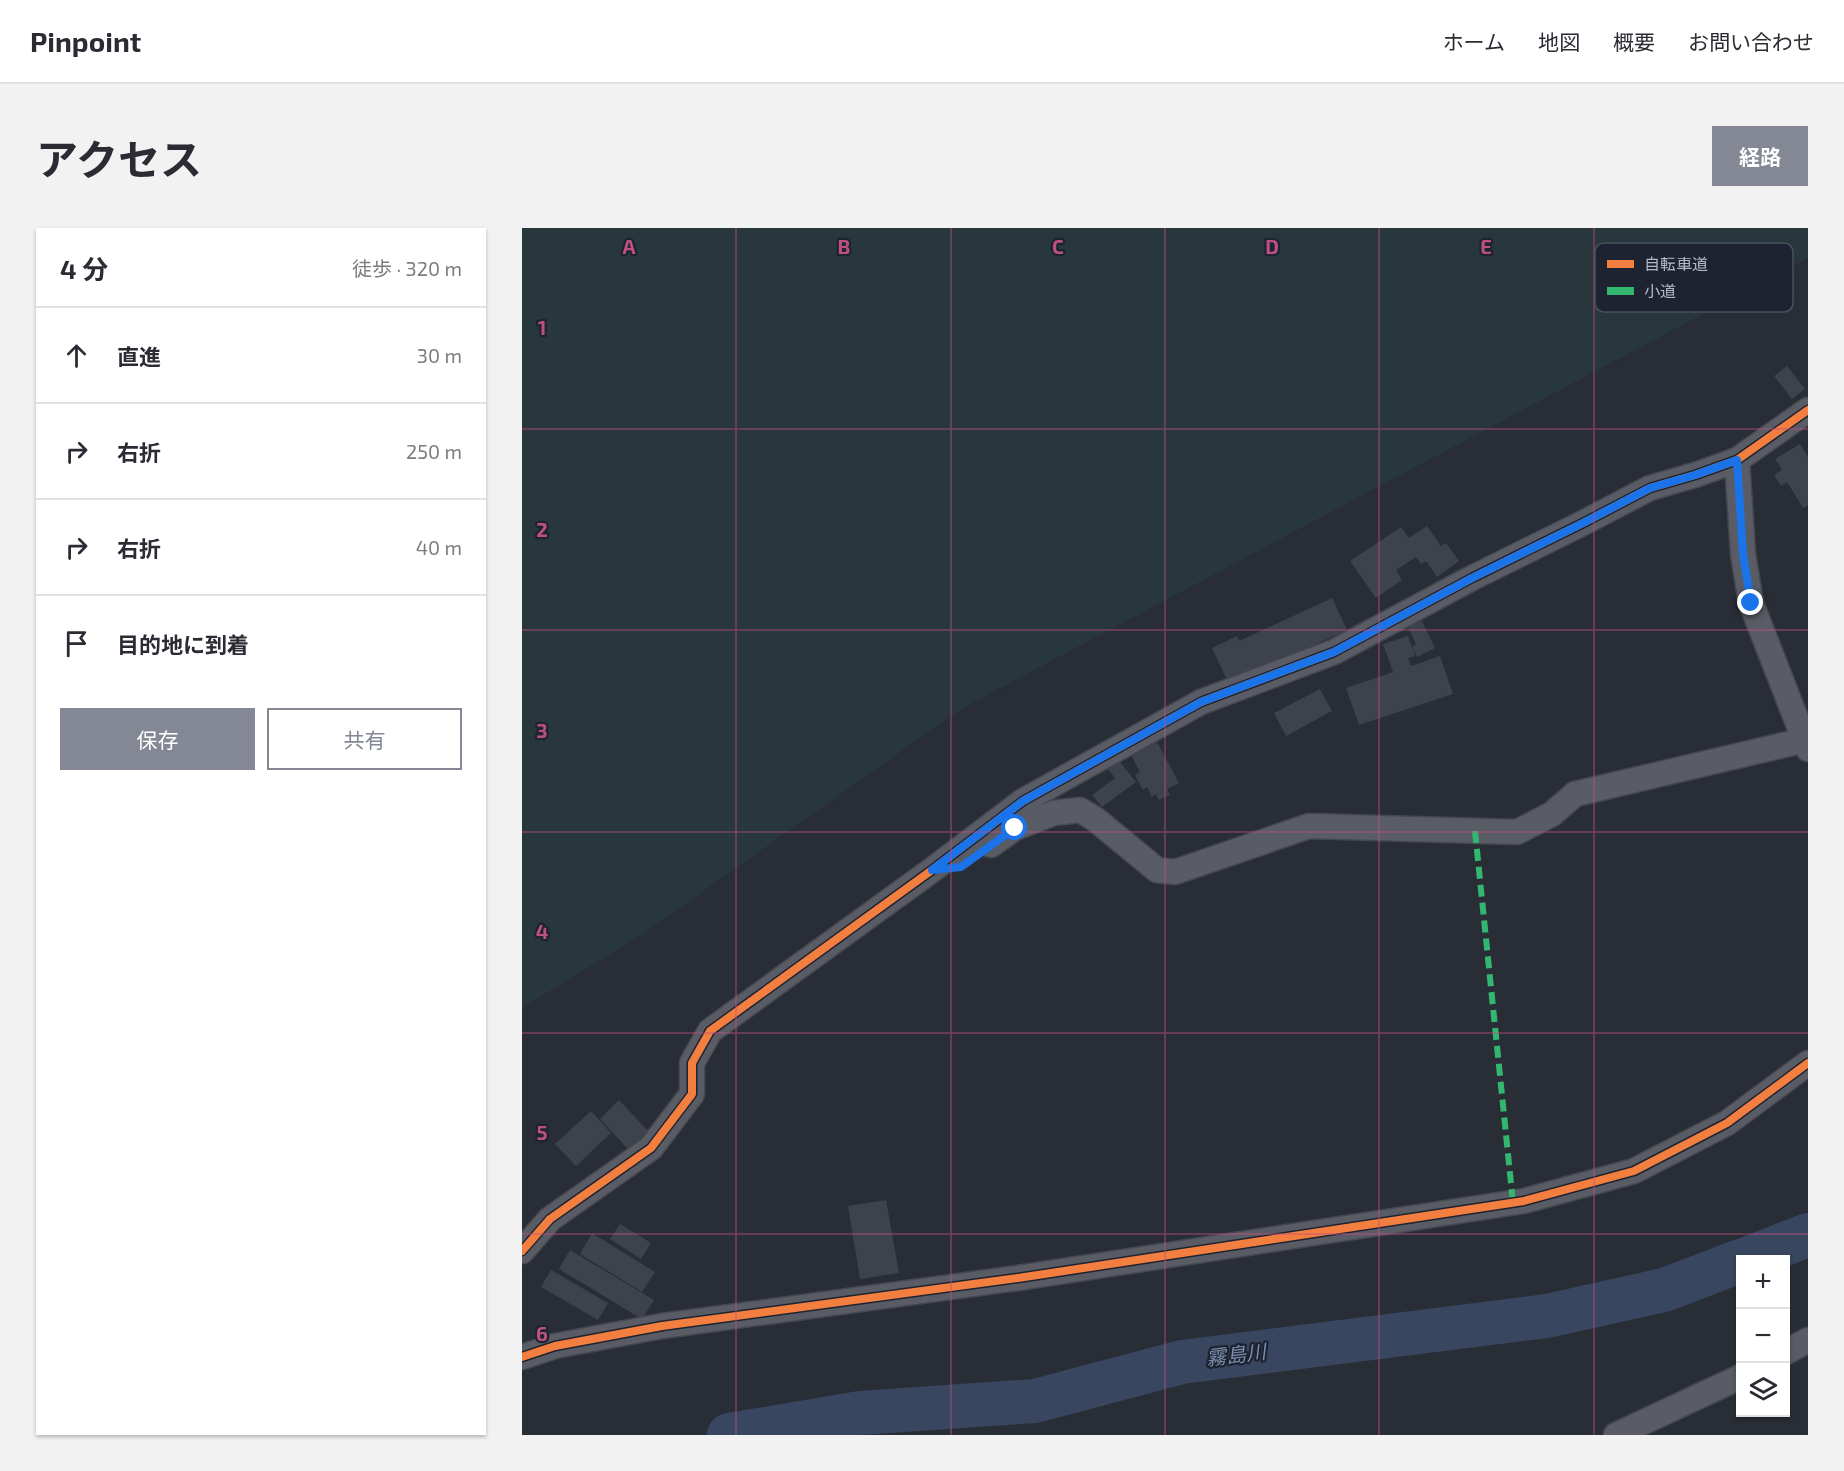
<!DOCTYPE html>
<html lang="ja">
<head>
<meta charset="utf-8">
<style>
	:root { --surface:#fff; --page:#f2f2f3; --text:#2b2b33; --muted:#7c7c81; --line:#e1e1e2; --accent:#838894 }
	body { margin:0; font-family:"Exo 2","Noto Sans JP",sans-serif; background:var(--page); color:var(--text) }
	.controls { position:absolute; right:18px; bottom:18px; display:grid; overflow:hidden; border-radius:0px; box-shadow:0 2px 4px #0004 }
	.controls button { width:54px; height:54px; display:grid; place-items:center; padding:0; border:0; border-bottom:2px solid var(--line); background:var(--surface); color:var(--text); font:30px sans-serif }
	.stop { position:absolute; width:18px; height:18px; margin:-14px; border:4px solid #1a73e8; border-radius:50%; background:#fff }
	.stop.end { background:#1a73e8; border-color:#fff; box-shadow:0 2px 6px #0008 }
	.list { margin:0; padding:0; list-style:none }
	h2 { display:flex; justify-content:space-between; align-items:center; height:78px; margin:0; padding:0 24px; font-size:26px }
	h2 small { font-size:20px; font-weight:400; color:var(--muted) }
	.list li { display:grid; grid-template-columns:39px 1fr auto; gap:18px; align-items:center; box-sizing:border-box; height:96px; padding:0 24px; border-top:2px solid var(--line) }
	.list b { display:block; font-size:22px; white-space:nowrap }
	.list em { font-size:20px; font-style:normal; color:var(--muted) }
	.actions { display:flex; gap:12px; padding:18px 24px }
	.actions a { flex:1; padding:14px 0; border:2px solid var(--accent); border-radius:0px; text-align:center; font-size:21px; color:var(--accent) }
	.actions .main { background:var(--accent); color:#fff }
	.icon { flex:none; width:33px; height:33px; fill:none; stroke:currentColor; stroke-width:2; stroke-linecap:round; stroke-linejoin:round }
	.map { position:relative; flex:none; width:1286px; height:1207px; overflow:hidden; border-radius:0px }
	header { display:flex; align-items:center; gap:36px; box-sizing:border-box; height:84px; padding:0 30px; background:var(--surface); border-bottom:2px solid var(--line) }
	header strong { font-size:28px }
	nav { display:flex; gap:33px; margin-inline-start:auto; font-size:21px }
	.intro { display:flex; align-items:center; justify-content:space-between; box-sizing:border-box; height:144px; padding:0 36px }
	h1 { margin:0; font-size:42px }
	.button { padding:15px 27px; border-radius:0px; background:var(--accent); color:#fff; font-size:21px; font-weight:700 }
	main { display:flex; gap:36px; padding:0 36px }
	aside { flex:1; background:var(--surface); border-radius:0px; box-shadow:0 2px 4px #0004 }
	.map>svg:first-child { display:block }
	.green { fill:#27373c }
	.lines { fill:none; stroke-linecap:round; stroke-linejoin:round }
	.river { stroke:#38465f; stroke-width:44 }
	.building { fill:#3e424a }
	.minor-casing { stroke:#45484f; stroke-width:27 }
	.minor { stroke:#595c64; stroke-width:24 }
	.quiet { stroke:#33b770; stroke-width:6; stroke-dasharray:12 6; stroke-linecap:butt }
	.cycleway-casing { stroke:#1d2330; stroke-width:11 }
	.cycleway { stroke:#f27e40; stroke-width:8 }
	.route { stroke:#1a73e8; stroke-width:8 }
	.grid { fill:none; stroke:#bd5081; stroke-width:1.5; stroke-opacity:0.55 }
	.labels { text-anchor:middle; stroke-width:4.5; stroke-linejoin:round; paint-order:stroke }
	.water-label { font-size:20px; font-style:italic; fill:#7c8dad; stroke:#1d2330 }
	.key { fill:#1d2330; stroke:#4a505d; stroke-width:1.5 }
	.key-label { font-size:16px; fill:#b4b9c7 }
	.grid-label { font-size:20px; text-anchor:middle; font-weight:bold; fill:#bd5081; stroke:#1d2330; stroke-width:4.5; stroke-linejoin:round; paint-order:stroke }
</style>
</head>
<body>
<header>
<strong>Pinpoint</strong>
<nav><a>ホーム</a><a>地図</a><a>概要</a><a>お問い合わせ</a></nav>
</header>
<div class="intro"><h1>アクセス</h1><a class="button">経路</a></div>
<main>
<aside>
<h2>4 分<small>徒歩 · 320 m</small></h2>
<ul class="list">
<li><svg class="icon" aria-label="ahead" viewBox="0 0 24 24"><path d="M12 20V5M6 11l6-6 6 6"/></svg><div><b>直進</b></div><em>30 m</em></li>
<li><svg class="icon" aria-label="right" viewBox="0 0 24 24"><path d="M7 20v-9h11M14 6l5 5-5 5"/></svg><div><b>右折</b></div><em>250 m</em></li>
<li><svg class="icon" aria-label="right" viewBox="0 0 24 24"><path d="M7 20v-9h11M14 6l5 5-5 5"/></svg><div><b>右折</b></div><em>40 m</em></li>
<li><svg class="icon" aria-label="arrive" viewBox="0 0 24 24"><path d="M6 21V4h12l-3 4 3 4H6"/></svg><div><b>目的地に到着</b></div></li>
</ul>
<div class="actions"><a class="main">保存</a><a>共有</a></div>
</aside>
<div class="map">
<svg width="1286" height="1207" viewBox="0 0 1286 1207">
	<rect width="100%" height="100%" fill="#292d36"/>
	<polygon class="green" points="0,0 1286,0 1286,30 439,481 118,708 0,780"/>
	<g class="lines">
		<g class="river">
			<polyline points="1222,1032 1286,1007"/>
			<polyline points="207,1207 338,1185 513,1173 660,1134 1025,1088 1142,1062 1218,1033"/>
		</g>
	</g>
	<g class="building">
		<polygon points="1265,138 1283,161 1270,171 1252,148"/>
		<polygon points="1278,216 1286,229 1286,277 1281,280 1265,254 1259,258 1252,247 1260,242 1253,231"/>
		<polygon points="905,298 919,318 924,315 937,333 915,349 904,333 899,336 894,329 874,342 880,352 854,370 828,333 879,299 887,310"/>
		<polygon points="810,370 825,402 707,456 690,420 715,408 717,413"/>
		<polygon points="900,393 913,420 895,429 890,419 894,416 886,399"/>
		<polygon points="886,408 893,428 886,430 889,438 918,428 931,466 837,497 824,460 871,444 861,416"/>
		<polygon points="798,461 810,483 764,508 752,485"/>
		<polygon points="635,514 657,555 645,561 648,567 637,572 634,566 630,569 625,559 621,562 613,547 618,544 609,527"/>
		<polygon points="594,529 614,554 580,579 570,567 593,550 583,537"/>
		<polygon points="97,872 127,904 107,922 78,891"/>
		<polygon points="69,883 89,905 54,938 33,916"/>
		<polygon points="364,972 377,1045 338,1051 326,978"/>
		<polygon points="98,996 129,1015 119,1031 88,1011"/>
		<polygon points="70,1005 133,1044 120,1064 58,1026"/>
		<polygon points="48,1022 132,1072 120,1091 37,1041"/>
		<polygon points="29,1042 86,1075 76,1092 19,1059"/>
	</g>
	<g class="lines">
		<g class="minor-casing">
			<g id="minor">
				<polyline points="1215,232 1221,326 1229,375 1286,521"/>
				<polyline points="469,617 493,600 532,585 558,582 573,591 635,642 653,644 787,598 995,604 1030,586 1053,566 1283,512"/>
				<polyline points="0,1023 28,991 129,920 170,866 170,835 188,803 410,642 501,573 679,474 812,424 950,350 1061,295 1128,260 1173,247 1215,232 1286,182"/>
				<polyline points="1264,1124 1286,1112"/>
				<polyline points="0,1129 33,1118 140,1098 496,1050 1002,973 1112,943 1205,895 1286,835"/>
				<polyline points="1094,1207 1218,1149"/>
			</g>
		</g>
		<use href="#minor" class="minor"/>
		<polyline class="quiet" points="953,603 991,975"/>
		<g class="cycleway-casing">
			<g id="cycleway">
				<polyline points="0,1023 28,991 129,920 170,866 170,835 188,803 410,642 501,573 679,474 812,424 950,350 1061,295 1128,260 1173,247 1215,232 1286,182"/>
				<polyline points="0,1129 33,1118 140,1098 496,1050 1002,973 1112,943 1205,895 1286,835"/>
			</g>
		</g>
		<use href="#cycleway" class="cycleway"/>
	</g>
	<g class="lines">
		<polyline class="route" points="493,600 439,639 410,642 501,573 679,474 812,424 950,350 1061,295 1128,260 1173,247 1215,232 1221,326 1229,375"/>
	</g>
	<path class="grid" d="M214,0V1207M429,0V1207M643,0V1207M857,0V1207M1072,0V1207M0,201H1286M0,402H1286M0,604H1286M0,805H1286M0,1006H1286"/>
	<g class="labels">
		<g class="water-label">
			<text transform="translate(714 1127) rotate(-7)" y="7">霧島川</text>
		</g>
	</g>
	<rect x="1073" y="15" width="198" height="69" rx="9" class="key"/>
	<rect x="1085" y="32" width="27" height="8" fill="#f27e40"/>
	<rect x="1085" y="59" width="27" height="8" fill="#33b770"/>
	<g class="key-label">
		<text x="1122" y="42">自転車道</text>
		<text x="1122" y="69">小道</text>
	</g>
	<g class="grid-label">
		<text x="107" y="26">A</text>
		<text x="322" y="26">B</text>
		<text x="536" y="26">C</text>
		<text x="750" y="26">D</text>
		<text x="964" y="26">E</text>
		<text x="20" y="107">1</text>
		<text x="20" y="309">2</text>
		<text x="20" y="510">3</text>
		<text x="20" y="711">4</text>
		<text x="20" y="912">5</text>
		<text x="20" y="1113">6</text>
	</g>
</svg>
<div class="controls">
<button>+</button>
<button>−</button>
<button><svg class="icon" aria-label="layers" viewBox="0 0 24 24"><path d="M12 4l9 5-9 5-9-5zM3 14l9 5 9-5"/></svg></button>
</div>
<div class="stop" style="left:493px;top:600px"></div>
<div class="stop end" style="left:1229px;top:375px"></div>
</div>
</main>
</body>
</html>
